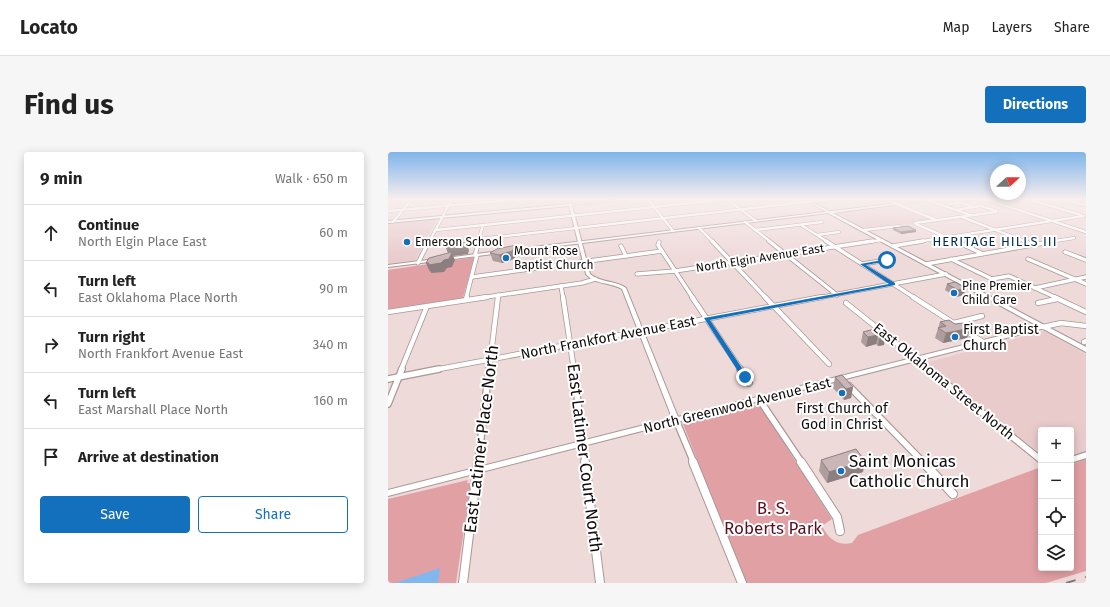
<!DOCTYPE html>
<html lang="en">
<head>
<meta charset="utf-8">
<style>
	:root { --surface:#fff; --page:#f6f6f6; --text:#222; --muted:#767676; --line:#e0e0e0; --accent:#1370bd }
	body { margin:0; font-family:"Fira Sans",sans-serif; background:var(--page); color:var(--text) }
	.controls { position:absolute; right:12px; bottom:12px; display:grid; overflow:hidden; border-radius:4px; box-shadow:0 2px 10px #0003 }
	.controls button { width:36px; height:36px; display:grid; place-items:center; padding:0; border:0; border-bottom:1px solid var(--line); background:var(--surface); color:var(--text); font:20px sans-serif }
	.compass { position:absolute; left:602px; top:12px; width:36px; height:36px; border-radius:50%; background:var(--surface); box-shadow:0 2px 10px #0003; rotate:69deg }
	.stop { position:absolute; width:12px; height:12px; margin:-9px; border:3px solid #1370bd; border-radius:50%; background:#fff }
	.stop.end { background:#1370bd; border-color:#fff; box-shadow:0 1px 4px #0008 }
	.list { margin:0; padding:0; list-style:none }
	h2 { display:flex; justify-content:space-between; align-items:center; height:52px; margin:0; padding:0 16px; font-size:17px }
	h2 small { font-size:13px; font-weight:400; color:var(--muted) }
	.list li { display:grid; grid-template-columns:26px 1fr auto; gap:12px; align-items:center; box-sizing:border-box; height:56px; padding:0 16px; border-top:1px solid var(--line) }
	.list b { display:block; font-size:15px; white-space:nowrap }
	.list p { margin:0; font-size:13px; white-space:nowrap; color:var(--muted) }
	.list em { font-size:13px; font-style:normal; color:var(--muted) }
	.actions { display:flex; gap:8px; padding:12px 16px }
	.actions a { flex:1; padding:9px 0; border:1px solid var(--accent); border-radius:4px; text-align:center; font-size:14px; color:var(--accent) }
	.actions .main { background:var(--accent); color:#fff }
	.icon { flex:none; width:22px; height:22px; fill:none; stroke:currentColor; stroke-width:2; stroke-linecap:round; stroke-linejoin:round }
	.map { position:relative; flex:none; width:698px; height:431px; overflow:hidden; border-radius:4px }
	header { display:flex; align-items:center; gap:24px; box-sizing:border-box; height:56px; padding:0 20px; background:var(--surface); border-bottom:1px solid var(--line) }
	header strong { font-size:19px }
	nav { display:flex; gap:22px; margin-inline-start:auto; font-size:14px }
	.intro { display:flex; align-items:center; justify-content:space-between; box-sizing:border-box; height:96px; padding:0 24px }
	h1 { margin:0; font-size:28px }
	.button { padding:10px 18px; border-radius:4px; background:var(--accent); color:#fff; font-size:14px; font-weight:700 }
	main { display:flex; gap:24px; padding:0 24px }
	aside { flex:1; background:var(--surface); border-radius:4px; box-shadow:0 2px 10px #0003 }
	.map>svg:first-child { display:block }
	.built { fill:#e9cbcc }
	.green { fill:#e1a0a4 }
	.water { fill:#81b7ee }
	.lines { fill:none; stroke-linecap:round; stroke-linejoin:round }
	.minor-far4-casing { stroke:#aa9797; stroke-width:3.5 }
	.minor-far3-casing { stroke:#aa9797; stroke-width:5 }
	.minor-far2-casing { stroke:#aa9797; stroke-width:6 }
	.minor-far1-casing { stroke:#aa9797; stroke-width:8 }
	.minor-casing { stroke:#aa9797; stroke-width:10 }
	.tertiary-casing { stroke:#aa9797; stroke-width:2 }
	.secondary-casing { stroke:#aa9797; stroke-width:2 }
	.minor-far4 { stroke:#fff; stroke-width:2.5 }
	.minor-far3 { stroke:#fff; stroke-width:3.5 }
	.minor-far2 { stroke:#fff; stroke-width:4.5 }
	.minor-far1 { stroke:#fff; stroke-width:5.5 }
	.minor { stroke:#fff; stroke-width:8 }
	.tertiary { fill:#fff; fill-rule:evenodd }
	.secondary { fill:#fff; fill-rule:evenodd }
	.rail { stroke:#857777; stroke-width:2; stroke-dasharray:10 10; stroke-linecap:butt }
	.wall { fill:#ae9d9d }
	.shaded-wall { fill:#8d7f80 }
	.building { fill:#cab6b7; stroke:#8d7f80 }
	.route { fill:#1370bd }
	.poi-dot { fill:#1370bd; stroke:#fff; stroke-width:1.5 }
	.labels { text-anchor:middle; stroke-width:4; stroke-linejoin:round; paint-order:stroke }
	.far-poi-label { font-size:12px; fill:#110b0b; stroke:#fff; text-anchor:start }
	.far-street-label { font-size:12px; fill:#110b0b; stroke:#fff }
	.far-neighbourhood-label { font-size:13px; letter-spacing:1px; fill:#002a4f; stroke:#fff }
	.poi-label { font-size:14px; fill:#110b0b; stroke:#fff; text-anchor:start }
	.street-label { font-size:14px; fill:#110b0b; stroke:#fff }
	.near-street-label { font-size:17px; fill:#110b0b; stroke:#fff }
	.near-poi-label { font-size:17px; fill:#110b0b; stroke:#fff; text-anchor:start }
	.near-park-label { font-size:17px; fill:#59111f; stroke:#fff }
</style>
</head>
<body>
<header>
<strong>Locato</strong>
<nav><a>Map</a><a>Layers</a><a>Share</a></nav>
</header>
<div class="intro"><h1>Find us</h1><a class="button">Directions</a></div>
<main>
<aside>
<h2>9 min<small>Walk · 650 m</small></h2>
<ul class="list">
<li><svg class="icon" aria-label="ahead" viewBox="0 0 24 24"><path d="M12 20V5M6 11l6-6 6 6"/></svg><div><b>Continue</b><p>North Elgin Place East</p></div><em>60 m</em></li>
<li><svg class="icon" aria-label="left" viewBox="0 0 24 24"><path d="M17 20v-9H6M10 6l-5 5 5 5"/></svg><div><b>Turn left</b><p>East Oklahoma Place North</p></div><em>90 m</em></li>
<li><svg class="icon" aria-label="right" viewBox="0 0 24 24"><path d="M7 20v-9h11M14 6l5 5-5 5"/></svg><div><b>Turn right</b><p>North Frankfort Avenue East</p></div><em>340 m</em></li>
<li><svg class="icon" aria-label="left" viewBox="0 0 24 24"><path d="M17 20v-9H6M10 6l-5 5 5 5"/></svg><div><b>Turn left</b><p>East Marshall Place North</p></div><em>160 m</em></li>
<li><svg class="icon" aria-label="arrive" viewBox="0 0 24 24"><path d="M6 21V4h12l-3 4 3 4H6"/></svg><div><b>Arrive at destination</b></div></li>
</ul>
<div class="actions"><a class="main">Save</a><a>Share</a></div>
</aside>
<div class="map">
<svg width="698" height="431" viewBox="0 0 698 431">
	<rect width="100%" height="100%" fill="#efdada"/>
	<g class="built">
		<polygon points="508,53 544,68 524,71 526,72 514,72 479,77 450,61"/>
		<polygon points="50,66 27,108 0,112 0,71"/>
		<polygon points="656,179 698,202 698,337 683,325 683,278 653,278 653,302 537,211"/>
	</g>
	<g class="green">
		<polygon points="82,106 86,106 75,146 0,158 0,118"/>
		<path d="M368,253H372L444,367L434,374C441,387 449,394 464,391L470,383L653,315V416H683V313L698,307V419L658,431H358L295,272Z"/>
		<polygon points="80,328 79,331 83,331 68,431 0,431 0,347"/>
	</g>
	<polygon class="water" points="52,416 50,431 7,431"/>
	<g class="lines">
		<g class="minor-far4-casing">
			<g id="minor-far4">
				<polyline points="260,47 285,79"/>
				<polyline points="339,47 368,69"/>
				<polyline points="497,47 548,68"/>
				<polyline points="563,47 585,55"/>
				<polyline points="597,47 698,80"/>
				<polyline points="639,47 693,63"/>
				<polyline points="673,47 698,53"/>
				<polyline points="540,48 582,63"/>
				<polyline points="560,52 573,51"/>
				<polyline points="568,58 593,54 609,59"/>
				<polyline points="0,59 136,47"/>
				<polyline points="574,65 639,90"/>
				<polyline points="5,70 24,47"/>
				<polyline points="357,70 383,90"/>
				<polyline points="527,71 608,60"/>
				<polyline points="528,72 569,90"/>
				<polyline points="413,73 440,90"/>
				<polyline points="311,76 325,90"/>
				<polyline points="48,78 342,47"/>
				<polyline points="367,78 434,70"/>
				<polyline points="476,78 512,74"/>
				<polyline points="429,83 451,80"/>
				<polyline points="91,87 445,47"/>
				<polyline points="41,90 64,47"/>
				<polyline points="90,90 95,73"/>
				<polyline points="478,90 494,88"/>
				<polyline points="528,90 696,64"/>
				<polyline points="661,90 686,86"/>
			</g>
		</g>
		<g class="minor-far3-casing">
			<g id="minor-far3">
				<polyline points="324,89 378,146"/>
				<polyline points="381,89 449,143"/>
				<polyline points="438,89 527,146"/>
				<polyline points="567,89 593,101"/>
				<polyline points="636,89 643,92"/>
				<polyline points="271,90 270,93 305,146"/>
				<polyline points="233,94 238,104"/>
				<polyline points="505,94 535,89"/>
				<polyline points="677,100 698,108"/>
				<polyline points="87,103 91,89"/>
				<polyline points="563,107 604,127 621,124 669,146"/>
				<polyline points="640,107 698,132"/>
				<polyline points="30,111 41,89"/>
				<polyline points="474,112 499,108"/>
				<polyline points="538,112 667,89"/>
				<polyline points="249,122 287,119 485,89"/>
				<polyline points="84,125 274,99"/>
				<polyline points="173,134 175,146"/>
				<polyline points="647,136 698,125"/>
				<polyline points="78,146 89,103"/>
				<polyline points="92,146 194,131 207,127"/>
				<polyline points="110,146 110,143"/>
				<polyline points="429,146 558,122"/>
			</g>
		</g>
		<g class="minor-far2-casing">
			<g id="minor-far2">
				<polyline points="175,145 186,218"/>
				<polyline points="304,145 353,218"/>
				<polyline points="377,145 441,212"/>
				<polyline points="525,145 595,190"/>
				<polyline points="666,145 698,160"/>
				<polyline points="78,148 79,145"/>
				<polyline points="458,151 542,218"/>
				<polyline points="650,151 669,147"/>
				<polyline points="0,160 99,145"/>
				<polyline points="566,171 594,164"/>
				<polyline points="655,175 673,171 698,174"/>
				<polyline points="696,190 698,189"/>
				<polyline points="13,218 39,154"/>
				<polyline points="46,218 434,145"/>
				<polyline points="101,218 110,145"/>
			</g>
		</g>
		<g class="minor-far1-casing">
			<g id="minor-far1">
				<polyline points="186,217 197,311"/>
				<polyline points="352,217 361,231"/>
				<polyline points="540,217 653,308"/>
				<polyline points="0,227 51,217"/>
				<polyline points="461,234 536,311"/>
				<polyline points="371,247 414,311"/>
				<polyline points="0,252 14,217"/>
				<polyline points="288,268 306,311"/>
				<polyline points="683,308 698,303"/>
				<polyline points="90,311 101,217"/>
			</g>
		</g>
		<g class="minor-casing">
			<g id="minor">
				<polyline points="197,310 212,431"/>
				<polyline points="305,310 354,431"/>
				<polyline points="413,310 449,365 452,379"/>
				<polyline points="535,310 565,342"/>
				<polyline points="75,431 90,310"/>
			</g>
		</g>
		<g class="tertiary-casing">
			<g id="tertiary">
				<path d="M180,47H182L184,52L237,47H242L184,53L202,122C212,131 228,128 238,136L290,265L655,173L658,175L657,176L0,344V338L284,266L234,137C222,130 207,133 198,122L181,54L0,71V69L181,52Z"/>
				<polygon points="416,47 418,47 443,60 440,61"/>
			</g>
		</g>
		<g class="secondary-casing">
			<g id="secondary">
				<polygon points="543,47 549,47 445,61 698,195 698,200 440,61 121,100 119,99 121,98"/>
				<polygon points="111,99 113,99 113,101 58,108 56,107 58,106"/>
				<polygon points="47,107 49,108 49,109 0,115 0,113"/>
			</g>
		</g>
		<use href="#minor-far4" class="minor-far4"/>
		<use href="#minor-far3" class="minor-far3"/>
		<use href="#minor-far2" class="minor-far2"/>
		<use href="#minor-far1" class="minor-far1"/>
		<use href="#minor" class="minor"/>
		<use href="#tertiary" class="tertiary"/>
		<use href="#secondary" class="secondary"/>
		<polyline class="rail" points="678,431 698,425"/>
	</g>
	<g class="wall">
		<polygon points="505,76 528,80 513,82 505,78"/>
		<polygon points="128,93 130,101 126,107 114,111 105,109 102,101"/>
		<polygon points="567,130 576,143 568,145 557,138 559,132"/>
		<polygon points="552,170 567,172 583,176 579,186 555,191 547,186"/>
		<polygon points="490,176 496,193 490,194 488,192 478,195 473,190 475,180"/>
		<polygon points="447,225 465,235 463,246 456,248 445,236"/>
		<polygon points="433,308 475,320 439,331 431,319"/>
	</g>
	<g class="shaded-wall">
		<polygon points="528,78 528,80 513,82 513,80"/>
		<polygon points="78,90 81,98 80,102 65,104 67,108 64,115 59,116 56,120 43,121 43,119 42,120 38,111 56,108 61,104 58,96"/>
		<polygon points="128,93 130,101 126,107 114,111 111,103"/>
		<polygon points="578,136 576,143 568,145 570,138"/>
		<polygon points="583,176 579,186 555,191 558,181"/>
		<polygon points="490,183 488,192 478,195 480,185"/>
		<polygon points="498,183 496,193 490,194 492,184"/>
		<polygon points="465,235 463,246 456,248 458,237"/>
		<polygon points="477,309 475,320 439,331 441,320"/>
	</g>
	<g class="building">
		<polygon points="520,74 528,78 513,80 505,76"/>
		<polygon points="78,90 77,94 58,96 59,94"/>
		<polygon points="128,93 124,99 111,103 102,101 109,97"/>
		<polygon points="64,100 61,107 56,108 53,111 40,113 41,111 38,111 41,106"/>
		<polygon points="567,130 578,136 570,138 559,132"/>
		<polygon points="561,168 567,172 575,171 583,176 558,181 550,176 558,174 552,170"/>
		<polygon points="490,176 498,183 492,184 490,183 480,185 475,180"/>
		<polygon points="454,223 465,235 458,237 447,225"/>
		<polygon points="468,297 477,309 441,320 433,308"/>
	</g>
	<linearGradient id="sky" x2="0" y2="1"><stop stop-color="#7fb5ea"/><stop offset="0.44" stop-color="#f8eeee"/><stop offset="1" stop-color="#f8eeee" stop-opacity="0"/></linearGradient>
	<rect width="698" height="107" fill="url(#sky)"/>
	<polygon class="route" points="500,107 500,109 478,113 507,131 507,133 322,168 360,225 359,227 355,227 316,166 501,132 472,112"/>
	<g class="poi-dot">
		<circle cx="19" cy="90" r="4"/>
		<circle cx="118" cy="106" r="4"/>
		<circle cx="566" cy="141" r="4"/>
		<circle cx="567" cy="185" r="4"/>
		<circle cx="454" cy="241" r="4"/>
		<circle cx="453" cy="319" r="4"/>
	</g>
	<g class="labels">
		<g class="far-poi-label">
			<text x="27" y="94">Emerson School</text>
			<text x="126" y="103">Mount Rose<tspan x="126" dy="14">Baptist Church</tspan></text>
			<text x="574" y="138">Pine Premier<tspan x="574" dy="14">Child Care</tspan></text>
		</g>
		<g class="far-street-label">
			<text transform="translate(372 106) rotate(-9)" y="4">North Elgin Avenue East</text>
		</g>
		<g class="far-neighbourhood-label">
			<text x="607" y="94">HERITAGE HILLS III</text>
		</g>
		<g class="poi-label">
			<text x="575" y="182">First Baptist<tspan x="575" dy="16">Church</tspan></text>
			<text x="454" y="261" text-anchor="middle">First Church of<tspan x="454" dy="16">God in Christ</tspan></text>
		</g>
		<g class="street-label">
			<text transform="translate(220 185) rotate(-11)" y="5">North Frankfort Avenue East</text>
			<text transform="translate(556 229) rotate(39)" y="5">East Oklahoma Street North</text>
			<text transform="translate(349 253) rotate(-14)" y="5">North Greenwood Avenue East</text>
		</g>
		<g class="near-street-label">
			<text transform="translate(93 287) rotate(-83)" y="6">East Latimer Place North</text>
			<text transform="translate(197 306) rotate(83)" y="6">East Latimer Court North</text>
		</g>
		<g class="near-poi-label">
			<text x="461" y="315">Saint Monicas<tspan x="461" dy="20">Catholic Church</tspan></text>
		</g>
		<g class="near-park-label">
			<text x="385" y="362">B. S.<tspan x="385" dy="20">Roberts Park</tspan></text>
		</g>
	</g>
</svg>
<div class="controls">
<button>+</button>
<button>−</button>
<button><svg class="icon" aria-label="locate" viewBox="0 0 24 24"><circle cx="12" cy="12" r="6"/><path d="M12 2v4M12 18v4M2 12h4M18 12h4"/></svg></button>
<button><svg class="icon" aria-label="layers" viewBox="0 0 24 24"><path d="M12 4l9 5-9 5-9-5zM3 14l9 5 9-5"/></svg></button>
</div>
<svg class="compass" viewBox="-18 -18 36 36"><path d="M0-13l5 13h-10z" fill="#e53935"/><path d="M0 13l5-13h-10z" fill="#767676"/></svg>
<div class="stop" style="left:499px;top:108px"></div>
<div class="stop end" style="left:357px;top:225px"></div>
</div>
</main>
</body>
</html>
